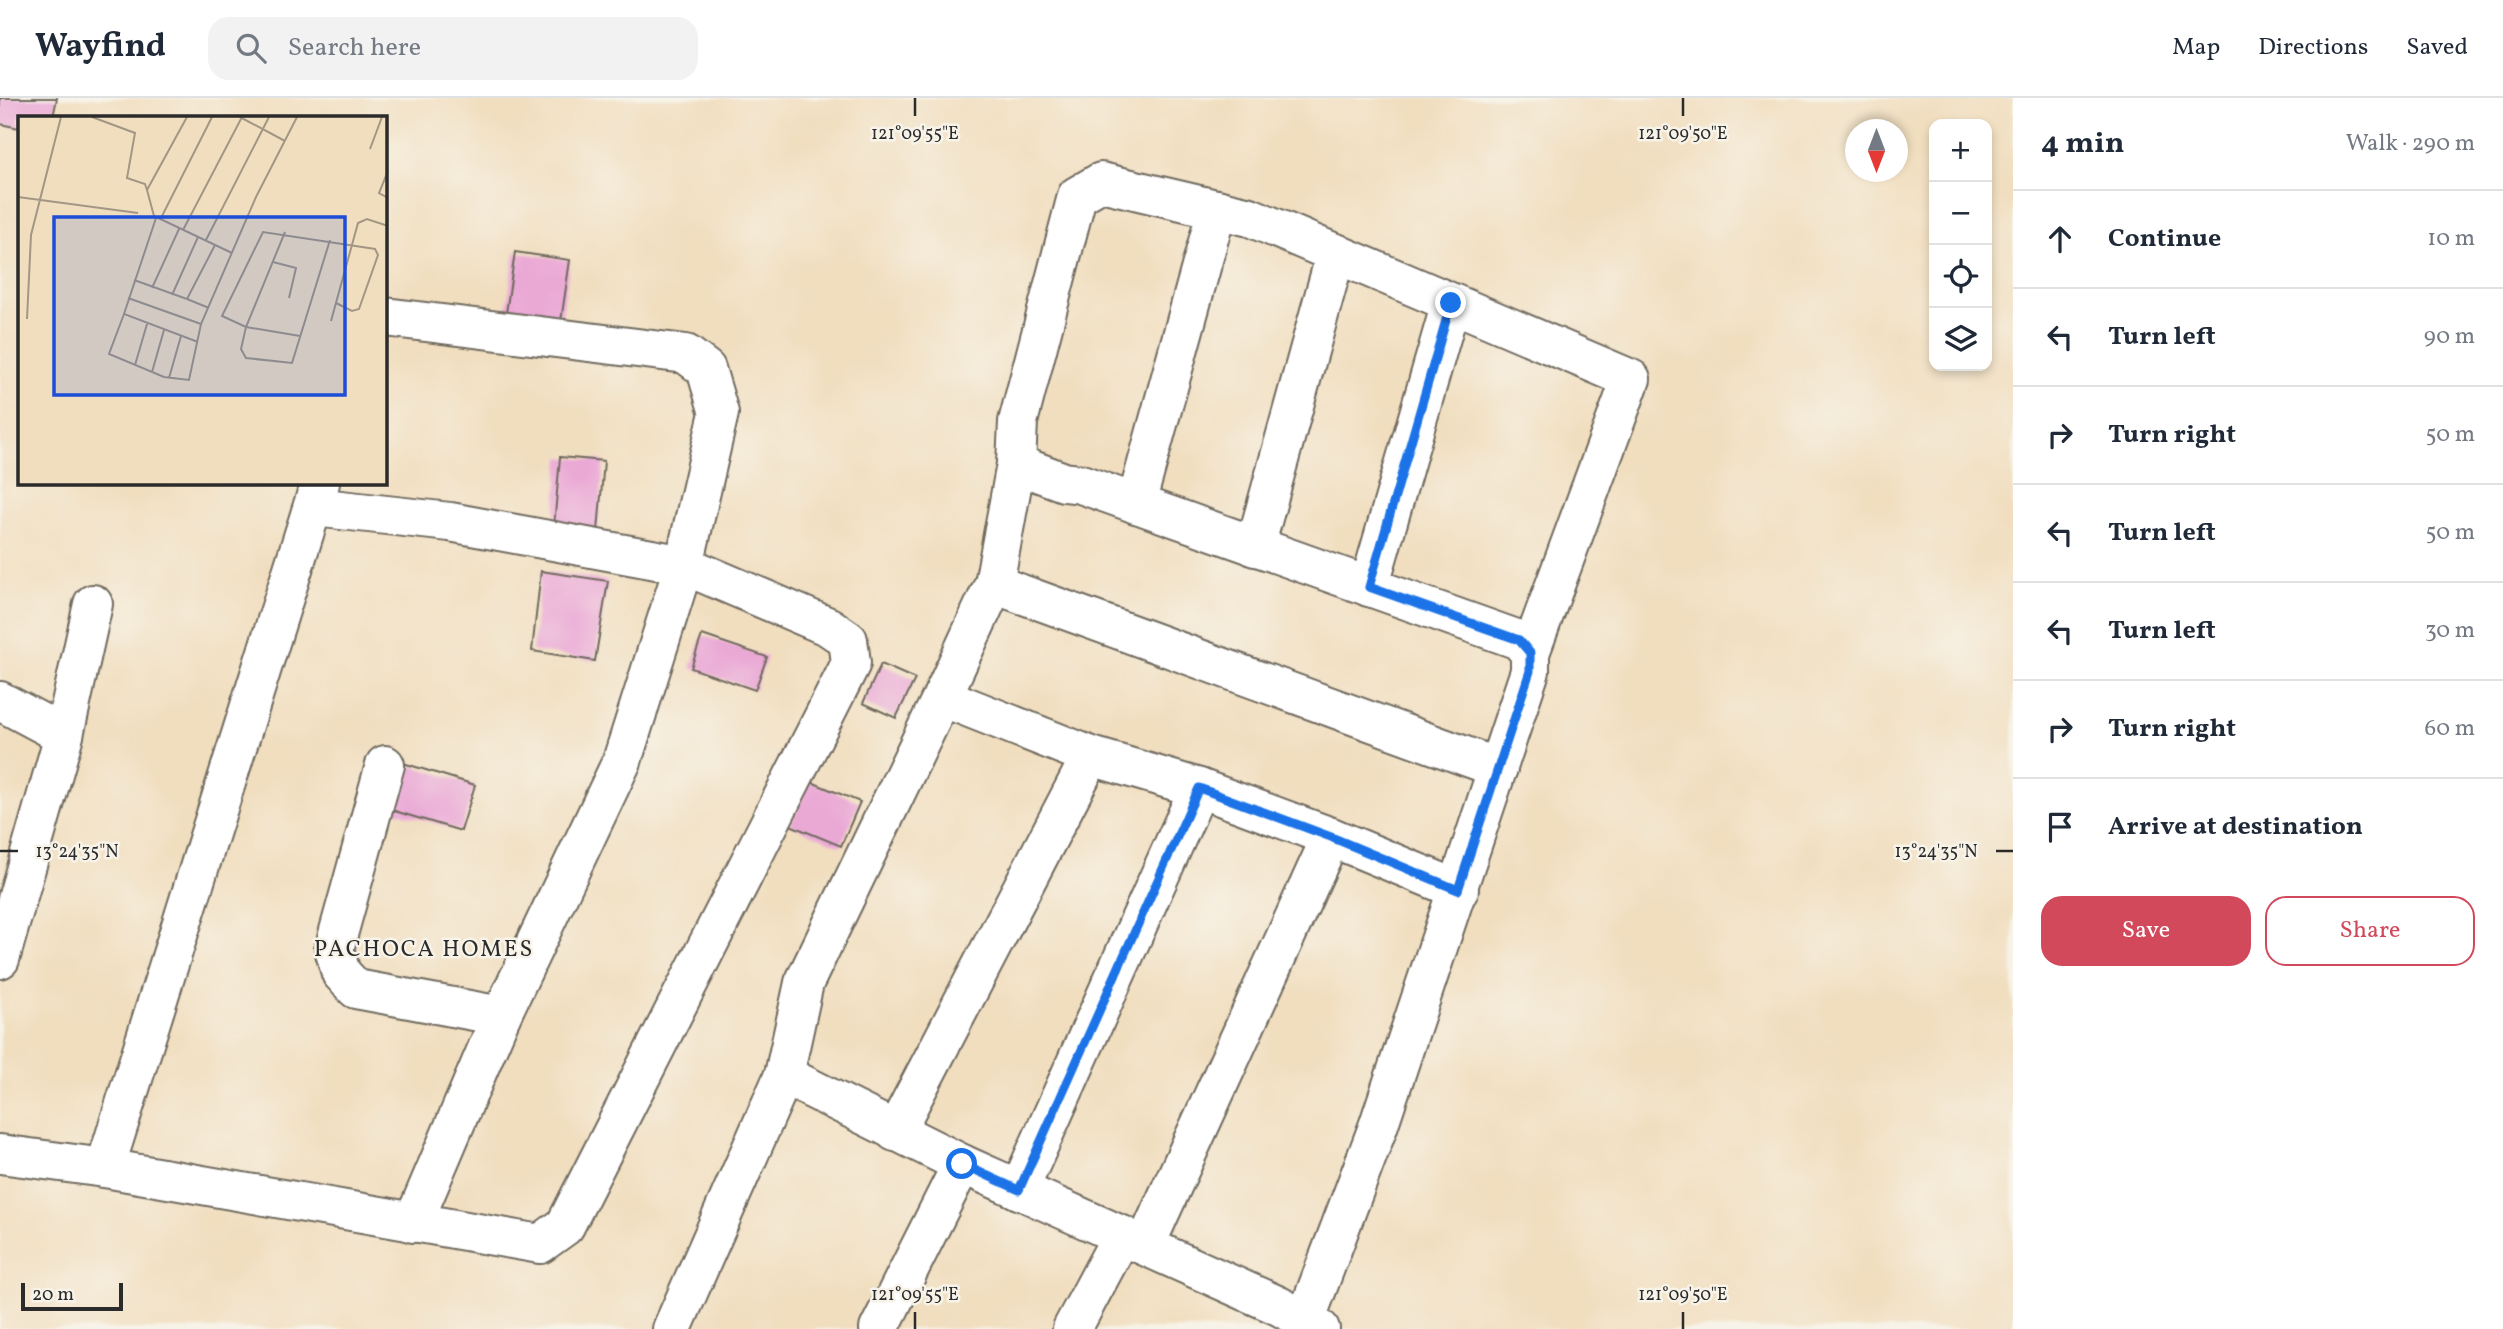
<!DOCTYPE html>
<html lang="en">
<head>
<meta charset="utf-8">
<style>
	:root { --surface:#fff; --page:#f2f2f3; --text:#1f2937; --muted:#747a83; --line:#e0e1e3; --accent:#d1495b }
	body { margin:0; font-family:Vollkorn,serif; background:var(--page); color:var(--text) }
	.controls { position:absolute; right:21px; top:21px; display:grid; overflow:hidden; border-radius:14px; box-shadow:0 4px 10px #0003 }
	.controls button { width:63px; height:63px; display:grid; place-items:center; padding:0; border:0; border-bottom:2px solid var(--line); background:var(--surface); color:var(--text); font:35px sans-serif }
	.compass { position:absolute; left:1845px; top:21px; width:63px; height:63px; border-radius:50%; background:var(--surface); box-shadow:0 4px 10px #0003; rotate:180deg }
	.scale { position:absolute; left:21px; bottom:18px; width:102px; box-sizing:border-box; padding-left:7px; border:4px solid #2b2b2b; border-top:0; font-size:19px; line-height:24px; white-space:nowrap; color:#2b2b2b; -webkit-text-stroke:5px #f7f3e8; paint-order:stroke }
	.stop { position:absolute; width:21px; height:21px; margin:-16px; border:5px solid #1a73e8; border-radius:50%; background:#fff }
	.stop.end { background:#1a73e8; border-color:#fff; box-shadow:0 2px 7px #0008 }
	.list { margin:0; padding:0; list-style:none }
	h2 { display:flex; justify-content:space-between; align-items:center; height:91px; margin:0; padding:0 28px; font-size:30px }
	h2 small { font-size:23px; font-weight:400; color:var(--muted) }
	.list li { display:grid; grid-template-columns:46px 1fr auto; gap:21px; align-items:center; box-sizing:border-box; height:98px; padding:0 28px; border-top:2px solid var(--line) }
	.list b { display:block; font-size:26px; white-space:nowrap }
	.list em { font-size:23px; font-style:normal; color:var(--muted) }
	.actions { display:flex; gap:14px; padding:21px 28px }
	.actions a { flex:1; padding:16px 0; border:2px solid var(--accent); border-radius:21px; text-align:center; font-size:24px; color:var(--accent) }
	.actions .main { background:var(--accent); color:#fff }
	.icon { flex:none; width:38px; height:38px; fill:none; stroke:currentColor; stroke-width:2; stroke-linecap:round; stroke-linejoin:round }
	.map { position:relative; flex:none; width:2013px; height:1231px; overflow:hidden }
	header { display:flex; align-items:center; gap:42px; box-sizing:border-box; height:98px; padding:0 35px; background:var(--surface); border-bottom:2px solid var(--line) }
	header strong { font-size:33px }
	nav { display:flex; gap:38px; margin-inline-start:auto; font-size:24px }
	.search { width:490px; height:63px; background:var(--page); display:flex; align-items:center; gap:18px; box-sizing:border-box; padding:0 24px; border-radius:21px; color:var(--muted); font-size:26px }
	main { display:flex }
	aside { flex:1; background:var(--surface) }
	.map>svg:first-child { display:block }
	.building { fill:#eaa8d5 }
	.lines { fill:none; stroke-linecap:round; stroke-linejoin:round }
	.minor-casing { stroke:#706a5f; stroke-width:42 }
	.minor { stroke:#fff; stroke-width:38 }
	.route { stroke:#1a73e8; stroke-width:9 }
	.ticks { fill:none; stroke:#2b2b2b; stroke-width:2.5 }
	.labels { text-anchor:middle; stroke-width:5; stroke-linejoin:round; paint-order:stroke }
	.neighbourhood-label { font-size:23px; letter-spacing:2px; fill:#2b2b2b; stroke:#f7f3e8 }
	.inset-road { fill:none; stroke:#a29684; stroke-width:2 }
	.view { fill:#1d4ed8; fill-opacity:0.15; stroke:#1d4ed8; stroke-width:3.5 }
	.inset-edge { fill:none; stroke:#2b2b2b; stroke-width:3.5 }
	.ticks-label { font-size:18px; text-anchor:middle; fill:#2b2b2b; stroke:#f7f3e8; stroke-width:5; stroke-linejoin:round; paint-order:stroke }
</style>
</head>
<body>
<header>
<strong>Wayfind</strong>
<div class="search"><svg class="icon" aria-label="search" viewBox="0 0 24 24"><circle cx="10" cy="10" r="6"/><path d="M15 15l6 6"/></svg>Search here</div>
<nav><a>Map</a><a>Directions</a><a>Saved</a></nav>
</header>
<main>
<div class="map">
<svg width="2013" height="1231" viewBox="0 0 2013 1231">
	<rect width="100%" height="100%" fill="#f7f3e8"/>
	<filter id="ink" filterUnits="userSpaceOnUse"><feTurbulence type="fractalNoise" baseFrequency=".0143" numOctaves="2"/><feDisplacementMap in="SourceGraphic" scale="14" xChannelSelector="R" yChannelSelector="G"/><feConvolveMatrix kernelMatrix="1 2 1 2 8 2 1 2 1" color-interpolation-filters="sRGB"/></filter>
	<filter id="wash" filterUnits="userSpaceOnUse"><feTurbulence type="fractalNoise" baseFrequency=".00686" numOctaves="4" result="noise"/><feDisplacementMap in="SourceGraphic" scale="28" xChannelSelector="R" yChannelSelector="G"/><feGaussianBlur stdDeviation="1.57" result="paint"/><feColorMatrix in="noise" values="0 0 0 0 0 0 0 0 0 0 0 0 0 0 0 0 0 1.4 0 .05"/><feComposite in="paint" operator="in"/></filter>
	<g filter="url(#wash)">
		<rect width="100%" height="100%" fill="#f1debf"/>
		<g id="blocks">
			<g class="building">
				<polygon points="0,0 57,0 53,19 19,19 19,30 0,26"/>
				<polygon points="515,154 570,162 560,230 505,222"/>
				<polygon points="560,359 604,363 598,433 554,429"/>
				<polygon points="541,473 608,483 595,563 532,553"/>
				<polygon points="702,537 767,559 755,592 691,570"/>
				<polygon points="881,566 915,581 896,620 863,605"/>
				<polygon points="403,665 475,687 461,733 388,711"/>
				<polygon points="809,683 860,704 841,748 790,727"/>
			</g>
		</g>
	</g>
	<g filter="url(#ink)">
		<use href="#blocks" fill-opacity="0" stroke="#706a5f" stroke-width="2"/>
		<g class="lines">
			<g class="minor-casing">
				<g id="minor">
					<polyline points="385,219 686,256 706,271 719,315 684,467 622,663 501,918 413,1125"/>
					<polyline points="1016,366 1064,384 1081,386 1519,542 1530,555 1530,573 1378,1029 1305,1223"/>
					<polyline points="1136,406 1217,111"/>
					<polyline points="1255,449 1336,155"/>
					<polyline points="994,486 1498,670"/>
					<polyline points="1369,489 1451,205"/>
					<polyline points="942,599 1091,658"/>
					<polyline points="0,603 64,637"/>
					<polyline points="385,667 334,851 341,875 356,891 501,918"/>
					<polyline points="0,861 64,637 93,506"/>
					<polyline points="784,977 962,1066 1279,1208 1320,1231"/>
					<polyline points="895,1034 1091,658 1199,690 1331,739 1459,792"/>
					<polyline points="0,1056 105,1070 540,1146 565,1128 851,565 848,542 829,529 684,467 450,424 314,409"/>
					<polyline points="105,1070 320,385"/>
					<polyline points="1019,1092 1199,690"/>
					<polyline points="1145,1148 1331,739"/>
					<polyline points="672,1231 784,977 804,885 942,599 994,486 1016,366 1018,324 1077,98 1101,84 1250,119 1631,281 1530,555"/>
					<polyline points="879,1231 962,1066"/>
					<polyline points="1072,1231 1122,1137"/>
				</g>
			</g>
			<use href="#minor" class="minor"/>
		</g>
	</g>
	<g class="lines" filter="url(#ink)">
		<polyline class="route" points="962,1066 1019,1092 1199,690 1331,739 1458,792 1530,573 1530,555 1519,542 1369,489 1451,205"/>
	</g>
	<path class="ticks" d="M915,0V18M1683,0V18M0,753H18M1996,753H2013M915,1214V1231M1683,1214V1231"/>
	<g class="labels">
		<g class="neighbourhood-label">
			<text x="424" y="858">PACHOCA HOMES</text>
		</g>
	</g>
	<g transform="translate(18 18)">
		<rect width="369" height="369" fill="#f1debf"/>
		<path class="inset-road" d="M74,1L117,17L109,62L127,68L129,74M169,1L129,74L136,100L214,137M222,1L267,25M352,33L364,1M370,55L361,77L370,82M0,81L120,97M138,102L106,198L180,226M142,104L194,1M165,114L224,1M267,116L228,211L223,233L228,242L274,247L312,124M188,124L251,1M255,146L278,152L271,182M116,164L169,183L197,129M134,172L161,113M154,179L180,121M110,182L183,208M169,183L191,192M106,198L91,238L146,261L171,264L183,208L238,81L279,1M9,203L13,119L43,1M313,205L340,107L349,103L370,110M282,220L228,211L204,200L245,116L357,133L360,139L341,193L334,195L318,187M117,249L129,208M134,256L146,214M151,262L163,220"/>
		<path class="view" d="M36,101H327V279H36Z"/>
		<rect width="369" height="369" class="inset-edge"/>
	</g>
	<g class="ticks-label">
		<text x="915" y="41">121°09'55"E</text>
		<text x="1683" y="41">121°09'50"E</text>
		<text x="1936" y="759">13°24'35"N</text>
		<text x="77" y="759">13°24'35"N</text>
		<text x="915" y="1202">121°09'55"E</text>
		<text x="1683" y="1202">121°09'50"E</text>
	</g>
</svg>
<div class="controls">
<button>+</button>
<button>−</button>
<button><svg class="icon" aria-label="locate" viewBox="0 0 24 24"><circle cx="12" cy="12" r="6"/><path d="M12 2v4M12 18v4M2 12h4M18 12h4"/></svg></button>
<button><svg class="icon" aria-label="layers" viewBox="0 0 24 24"><path d="M12 4l9 5-9 5-9-5zM3 14l9 5 9-5"/></svg></button>
</div>
<svg class="compass" viewBox="-18 -18 36 36"><path d="M0-13l5 13h-10z" fill="#e53935"/><path d="M0 13l5-13h-10z" fill="#747a83"/></svg>
<div class="scale">20 m</div>
<div class="stop" style="left:962px;top:1066px"></div>
<div class="stop end" style="left:1451px;top:205px"></div>
</div>
<aside>
<h2>4 min<small>Walk · 290 m</small></h2>
<ul class="list">
<li><svg class="icon" aria-label="ahead" viewBox="0 0 24 24"><path d="M12 20V5M6 11l6-6 6 6"/></svg><div><b>Continue</b></div><em>10 m</em></li>
<li><svg class="icon" aria-label="left" viewBox="0 0 24 24"><path d="M17 20v-9H6M10 6l-5 5 5 5"/></svg><div><b>Turn left</b></div><em>90 m</em></li>
<li><svg class="icon" aria-label="right" viewBox="0 0 24 24"><path d="M7 20v-9h11M14 6l5 5-5 5"/></svg><div><b>Turn right</b></div><em>50 m</em></li>
<li><svg class="icon" aria-label="left" viewBox="0 0 24 24"><path d="M17 20v-9H6M10 6l-5 5 5 5"/></svg><div><b>Turn left</b></div><em>50 m</em></li>
<li><svg class="icon" aria-label="left" viewBox="0 0 24 24"><path d="M17 20v-9H6M10 6l-5 5 5 5"/></svg><div><b>Turn left</b></div><em>30 m</em></li>
<li><svg class="icon" aria-label="right" viewBox="0 0 24 24"><path d="M7 20v-9h11M14 6l5 5-5 5"/></svg><div><b>Turn right</b></div><em>60 m</em></li>
<li><svg class="icon" aria-label="arrive" viewBox="0 0 24 24"><path d="M6 21V4h12l-3 4 3 4H6"/></svg><div><b>Arrive at destination</b></div></li>
</ul>
<div class="actions"><a class="main">Save</a><a>Share</a></div>
</aside>
</main>
</body>
</html>
